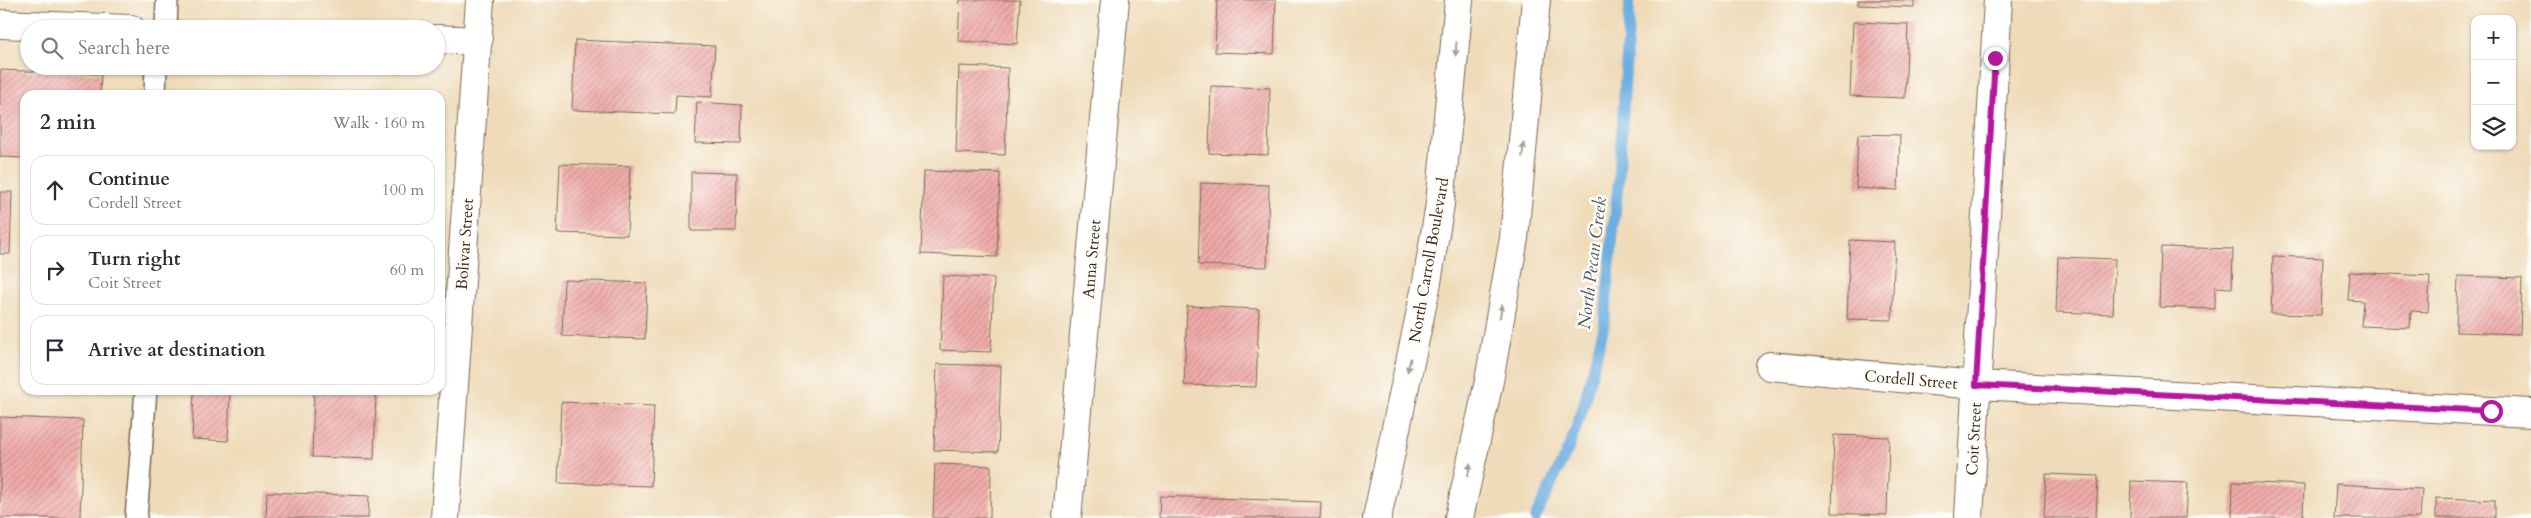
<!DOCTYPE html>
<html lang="en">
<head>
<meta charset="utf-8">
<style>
	:root { --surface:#fff; --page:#f2f2f3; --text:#2b2b33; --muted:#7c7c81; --line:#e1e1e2 }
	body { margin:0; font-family:Cardo,serif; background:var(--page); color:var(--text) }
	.controls { position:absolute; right:15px; top:15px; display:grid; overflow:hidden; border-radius:10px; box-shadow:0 1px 4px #0004 }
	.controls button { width:45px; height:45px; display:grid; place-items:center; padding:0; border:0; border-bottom:1px solid var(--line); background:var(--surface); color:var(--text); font:25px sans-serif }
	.stop { position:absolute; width:15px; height:15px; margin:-11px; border:4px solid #b5179e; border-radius:50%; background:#fff }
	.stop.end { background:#b5179e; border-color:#fff; box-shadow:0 1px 5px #0008 }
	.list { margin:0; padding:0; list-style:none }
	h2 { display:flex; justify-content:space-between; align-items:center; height:65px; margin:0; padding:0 20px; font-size:21px }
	h2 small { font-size:16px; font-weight:400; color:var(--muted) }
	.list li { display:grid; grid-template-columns:32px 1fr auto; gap:15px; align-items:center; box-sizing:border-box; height:70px; margin:0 10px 10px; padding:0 10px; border:1px solid var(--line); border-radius:15px }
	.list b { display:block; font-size:19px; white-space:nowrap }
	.list p { margin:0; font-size:16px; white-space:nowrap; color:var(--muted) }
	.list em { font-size:16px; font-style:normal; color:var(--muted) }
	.icon { flex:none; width:28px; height:28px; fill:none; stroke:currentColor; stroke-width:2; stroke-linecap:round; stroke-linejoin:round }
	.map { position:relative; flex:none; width:2531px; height:518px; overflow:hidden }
	.search { position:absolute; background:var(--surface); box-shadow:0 1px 4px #0004; left:20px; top:20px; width:425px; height:55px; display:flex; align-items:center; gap:12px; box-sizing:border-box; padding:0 18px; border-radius:28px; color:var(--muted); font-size:19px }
	.panel { position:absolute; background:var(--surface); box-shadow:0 1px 4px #0004; left:20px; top:90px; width:425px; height:305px; border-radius:15px }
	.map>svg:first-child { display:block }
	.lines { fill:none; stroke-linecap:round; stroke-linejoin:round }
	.stream { stroke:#6caee0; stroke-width:11 }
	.building { fill:url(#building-hatch) }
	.service-casing { stroke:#7a6854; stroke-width:24 }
	.minor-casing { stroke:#7a6854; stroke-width:30 }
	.secondary-casing { stroke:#7a6854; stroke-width:30 }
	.service { stroke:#fff; stroke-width:21 }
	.minor { stroke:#fff; stroke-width:28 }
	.secondary { stroke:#fff; stroke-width:28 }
	.oneway { fill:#a79f9a }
	.route { stroke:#b5179e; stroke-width:6 }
	.labels { text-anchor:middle; stroke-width:5; stroke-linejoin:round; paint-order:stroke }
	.street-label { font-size:16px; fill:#3b2a1e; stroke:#fdfcf7 }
	.water-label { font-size:18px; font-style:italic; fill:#4c5862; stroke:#fdfcf7 }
</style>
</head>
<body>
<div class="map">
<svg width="2531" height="518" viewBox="0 0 2531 518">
	<defs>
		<pattern id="building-hatch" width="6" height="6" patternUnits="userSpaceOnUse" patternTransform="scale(1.25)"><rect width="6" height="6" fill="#f0acaa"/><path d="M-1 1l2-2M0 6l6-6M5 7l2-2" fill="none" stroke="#c48c8a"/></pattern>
	</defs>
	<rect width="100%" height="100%" fill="#fdfcf7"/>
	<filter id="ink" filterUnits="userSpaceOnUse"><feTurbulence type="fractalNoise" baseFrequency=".02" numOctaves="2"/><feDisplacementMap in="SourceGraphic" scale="10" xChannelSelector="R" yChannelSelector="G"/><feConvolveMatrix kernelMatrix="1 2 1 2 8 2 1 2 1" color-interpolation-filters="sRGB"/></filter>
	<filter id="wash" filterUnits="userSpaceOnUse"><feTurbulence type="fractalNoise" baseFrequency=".0096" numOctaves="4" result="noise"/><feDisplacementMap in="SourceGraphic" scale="20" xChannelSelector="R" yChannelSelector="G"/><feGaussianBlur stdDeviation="1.12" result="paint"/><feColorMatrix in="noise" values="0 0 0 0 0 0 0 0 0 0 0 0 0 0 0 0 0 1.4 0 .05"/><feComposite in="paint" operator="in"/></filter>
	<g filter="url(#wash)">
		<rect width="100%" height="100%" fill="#efdbb9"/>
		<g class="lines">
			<polyline class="stream" points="1535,518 1570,445 1582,411 1604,326 1619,175 1630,0"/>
		</g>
		<g id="blocks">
			<g class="building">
				<polygon points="960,0 1020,0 1017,44 958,41"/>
				<polygon points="1217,0 1276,0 1274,54 1215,52"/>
				<polygon points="1858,0 1914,0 1914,7 1858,5"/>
				<polygon points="1853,22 1908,24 1905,98 1850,96"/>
				<polygon points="575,40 715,46 712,97 676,95 675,114 572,110"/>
				<polygon points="959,66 1008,68 1005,155 956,153"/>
				<polygon points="0,70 101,74 100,95 25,95 25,158 0,157"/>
				<polygon points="1211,86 1270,88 1268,155 1209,153"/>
				<polygon points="697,102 742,105 741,144 695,143"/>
				<polygon points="1858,134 1900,135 1898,190 1856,188"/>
				<polygon points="560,164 630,166 627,235 557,233"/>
				<polygon points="924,171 1000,173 997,257 921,254"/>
				<polygon points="691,172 737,173 736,231 691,231"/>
				<polygon points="1201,183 1269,185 1267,267 1198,265"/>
				<polygon points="0,192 12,192 10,254 0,254"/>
				<polygon points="1850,240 1895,242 1892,320 1847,319"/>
				<polygon points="2161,247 2233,249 2232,288 2215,287 2215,309 2159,307"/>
				<polygon points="2273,256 2323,258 2321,315 2271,314"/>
				<polygon points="2058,257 2115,259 2113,314 2056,312"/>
				<polygon points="2350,272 2430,276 2428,312 2411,311 2410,328 2361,326 2363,301 2348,300"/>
				<polygon points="943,276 994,278 991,352 940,350"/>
				<polygon points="2458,276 2522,278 2520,334 2456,332"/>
				<polygon points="564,280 647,283 645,339 562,336"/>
				<polygon points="1187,306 1259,309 1256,387 1184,385"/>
				<polygon points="937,364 1001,366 998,452 934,450"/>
				<polygon points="194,390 230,390 228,441 192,439"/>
				<polygon points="314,390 376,390 374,459 312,457"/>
				<polygon points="561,402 654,406 651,486 558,483"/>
				<polygon points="0,417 83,420 80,518 0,518"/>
				<polygon points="1834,435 1889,437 1887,515 1832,513"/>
				<polygon points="935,464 991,466 990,518 933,518"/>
				<polygon points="2046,474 2098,476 2096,518 2044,518"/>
				<polygon points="2131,481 2188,483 2186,518 2130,518"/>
				<polygon points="2233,482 2304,485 2303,518 2232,518"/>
				<polygon points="2336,484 2422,489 2420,518 2334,518"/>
				<polygon points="267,492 369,496 368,518 266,518"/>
				<polygon points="1160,496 1321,502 1320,518 1159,518"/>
				<polygon points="2436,498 2495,500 2495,518 2436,518"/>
			</g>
		</g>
	</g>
	<g filter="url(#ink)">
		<use href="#blocks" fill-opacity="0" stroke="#7a6854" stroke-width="1"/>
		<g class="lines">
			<g class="service-casing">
				<g id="service">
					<polyline points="166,29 167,0"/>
					<polyline points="155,95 156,66"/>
					<polyline points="136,518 146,390"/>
				</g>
			</g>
			<g class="minor-casing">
				<g id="minor">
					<polyline points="0,24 131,29"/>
					<polyline points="436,39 478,41"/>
					<polyline points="1770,366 1976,385 2531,413"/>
					<polyline points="445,518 480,0"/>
					<polyline points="1067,518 1115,0"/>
					<polyline points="1969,518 1998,0"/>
				</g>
			</g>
			<g class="secondary-casing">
				<g id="secondary">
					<polyline points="1377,518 1427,282 1440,204 1459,0"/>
					<polyline points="1459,518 1489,381 1514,238 1536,0"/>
				</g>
			</g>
			<use href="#service" class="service"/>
			<use href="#minor" class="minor"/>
			<use href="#secondary" class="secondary"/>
		</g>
		<defs><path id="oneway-solid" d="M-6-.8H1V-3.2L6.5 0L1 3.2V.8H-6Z" transform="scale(1.25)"/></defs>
		<g class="oneway">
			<use href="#oneway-solid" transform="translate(1456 49) rotate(94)"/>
			<use href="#oneway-solid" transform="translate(1523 150) rotate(-84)"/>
			<use href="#oneway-solid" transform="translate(1501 311) rotate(-80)"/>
			<use href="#oneway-solid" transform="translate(1409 365) rotate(103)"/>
			<use href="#oneway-solid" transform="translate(1469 470) rotate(-78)"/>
		</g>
	</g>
	<g class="lines" filter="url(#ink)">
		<polyline class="route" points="1995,58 1976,385 2491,411"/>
	</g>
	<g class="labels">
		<g class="street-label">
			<text transform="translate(464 244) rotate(-86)" y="6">Bolivar Street</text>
			<text transform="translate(1091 259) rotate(-85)" y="6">Anna Street</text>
			<text transform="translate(1428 260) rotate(-80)" y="6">North Carroll Boulevard</text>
			<text transform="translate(1911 379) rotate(5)" y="6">Cordell Street</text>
			<text transform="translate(1973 439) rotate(-87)" y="6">Coit Street</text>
		</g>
		<g class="water-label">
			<text transform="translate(1592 263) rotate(-83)" y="6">North Pecan Creek</text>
		</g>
	</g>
</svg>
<div class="controls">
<button>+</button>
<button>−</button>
<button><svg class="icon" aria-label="layers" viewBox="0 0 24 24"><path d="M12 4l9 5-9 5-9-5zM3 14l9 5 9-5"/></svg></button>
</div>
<div class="stop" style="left:2491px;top:411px"></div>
<div class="stop end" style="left:1995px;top:58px"></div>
<div class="search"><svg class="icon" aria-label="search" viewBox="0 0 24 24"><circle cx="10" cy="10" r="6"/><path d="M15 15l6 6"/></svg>Search here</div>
<section class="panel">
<h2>2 min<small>Walk · 160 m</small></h2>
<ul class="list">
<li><svg class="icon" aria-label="ahead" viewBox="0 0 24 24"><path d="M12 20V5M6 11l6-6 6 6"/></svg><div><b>Continue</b><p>Cordell Street</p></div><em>100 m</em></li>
<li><svg class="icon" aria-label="right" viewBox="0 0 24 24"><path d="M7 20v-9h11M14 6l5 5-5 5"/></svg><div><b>Turn right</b><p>Coit Street</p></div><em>60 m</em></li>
<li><svg class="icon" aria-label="arrive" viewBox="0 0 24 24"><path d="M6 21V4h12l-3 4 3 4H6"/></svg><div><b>Arrive at destination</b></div></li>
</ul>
</section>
</div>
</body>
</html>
